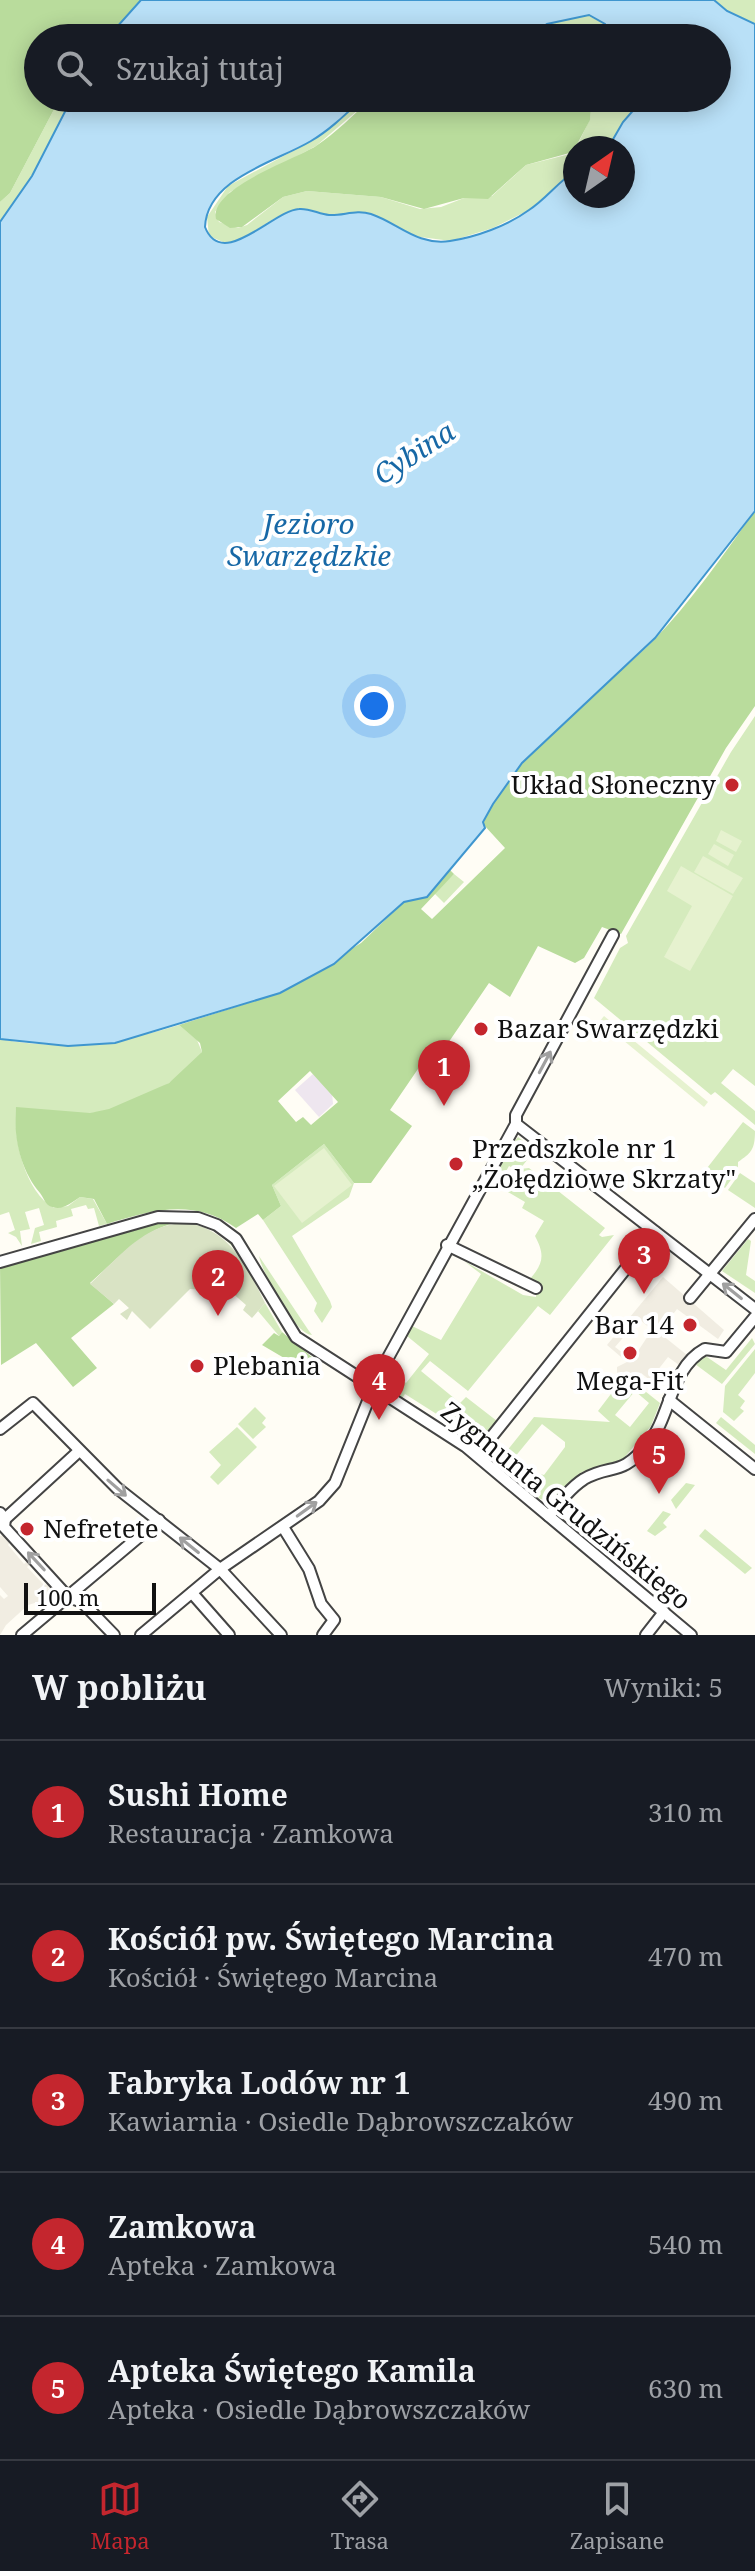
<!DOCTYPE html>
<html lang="pl">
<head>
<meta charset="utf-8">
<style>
	:root { --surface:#171b24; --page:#20242c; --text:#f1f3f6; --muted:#9ea1a6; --line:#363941; --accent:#c4262e }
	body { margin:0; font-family:"Noto Serif",serif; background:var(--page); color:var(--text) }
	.compass { position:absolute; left:563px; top:136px; width:72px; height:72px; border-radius:50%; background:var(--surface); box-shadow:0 4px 20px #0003; rotate:34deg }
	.scale { position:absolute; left:24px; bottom:20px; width:132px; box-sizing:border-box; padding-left:8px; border:4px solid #111; border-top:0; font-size:22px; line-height:28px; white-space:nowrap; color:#111; -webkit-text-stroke:6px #fff; paint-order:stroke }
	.you { position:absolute; left:374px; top:706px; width:28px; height:28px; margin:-20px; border:6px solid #fff; border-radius:50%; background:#1a73e8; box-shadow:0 0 0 12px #1a73e833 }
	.badge { display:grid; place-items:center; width:52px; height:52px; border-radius:50%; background:var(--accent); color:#fff; font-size:26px; font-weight:700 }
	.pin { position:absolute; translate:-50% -66px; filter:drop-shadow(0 2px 4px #0008) }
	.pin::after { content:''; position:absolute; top:42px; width:28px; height:24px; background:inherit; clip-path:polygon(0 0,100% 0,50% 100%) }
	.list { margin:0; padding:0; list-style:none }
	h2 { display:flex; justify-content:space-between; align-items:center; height:104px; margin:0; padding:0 32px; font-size:34px }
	h2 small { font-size:26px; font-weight:400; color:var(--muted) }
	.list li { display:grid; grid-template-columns:52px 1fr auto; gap:24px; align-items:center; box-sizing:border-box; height:144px; padding:0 32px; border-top:2px solid var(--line) }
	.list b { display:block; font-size:30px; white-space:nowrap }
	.list p { margin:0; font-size:26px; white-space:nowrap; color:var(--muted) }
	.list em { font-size:26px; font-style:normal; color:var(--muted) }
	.icon { flex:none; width:44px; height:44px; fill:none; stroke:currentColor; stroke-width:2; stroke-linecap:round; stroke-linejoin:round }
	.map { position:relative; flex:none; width:755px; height:1635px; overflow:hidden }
	.search { position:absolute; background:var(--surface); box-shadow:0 4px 20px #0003; left:24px; right:24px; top:24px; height:88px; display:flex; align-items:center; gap:20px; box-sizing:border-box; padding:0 28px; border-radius:44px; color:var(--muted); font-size:30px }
	.sheet { height:824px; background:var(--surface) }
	nav { display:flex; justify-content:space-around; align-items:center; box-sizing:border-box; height:112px; border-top:2px solid var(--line); background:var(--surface); font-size:22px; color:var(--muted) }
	nav a { display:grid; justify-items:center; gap:4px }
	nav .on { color:var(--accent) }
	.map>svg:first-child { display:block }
	.industrial { fill:#eee6ef }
	.green { fill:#d5ebbd; fill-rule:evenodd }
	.forest { fill:#b9dc9c; fill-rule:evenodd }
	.cemetery { fill:#d9e3c4 }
	.pitch { fill:#e6f2cf }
	.plaza { fill:#f1ede2; fill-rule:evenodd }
	.water { fill:#b9e0f7; stroke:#3f96cf; stroke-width:2 }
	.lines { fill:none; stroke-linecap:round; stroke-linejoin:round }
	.street-casing { stroke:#444; stroke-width:14 }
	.street { stroke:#fff; stroke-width:10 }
	.oneway { stroke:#a0a0a0 }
	.poi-dot { fill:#c4262e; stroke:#fff; stroke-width:3 }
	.labels { text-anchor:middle; stroke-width:8; stroke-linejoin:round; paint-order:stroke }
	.poi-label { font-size:26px; fill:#111; stroke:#fff; text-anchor:start }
	.street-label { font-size:26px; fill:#111; stroke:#fff }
	.water-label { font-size:28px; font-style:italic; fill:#1768a6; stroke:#fff }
</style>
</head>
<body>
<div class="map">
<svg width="755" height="1635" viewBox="0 0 755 1635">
	<rect width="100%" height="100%" fill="#fffdf5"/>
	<polygon class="industrial" points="313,1074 332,1093 333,1104 319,1117 295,1090"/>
	<g class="green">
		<polygon points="714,0 755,0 755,24 727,11"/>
		<polygon points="585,14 605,24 614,38 577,38 562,27 528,38 547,24"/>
		<polygon points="60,98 72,98 32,176 0,222 0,202 10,193"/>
		<polygon points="363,98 372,98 316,146 230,192 215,212 219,222 238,228 247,225 283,197 307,191 381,197 420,209 441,207 464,198 492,196 526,165 570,154 575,149 575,171 529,210 493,228 451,241 413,236 361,212 331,215 303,209 275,218 237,242 223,242 209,236 207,217 228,186 315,139"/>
		<polygon points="592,98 644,98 623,122 608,148 576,148 590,119"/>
		<polygon points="755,716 755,1086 733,1069 721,1083 755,1111 755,1125 715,1092 711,1095 594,998 620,948 628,943 626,936 731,752"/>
		<polygon points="454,874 464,882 444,903 434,893"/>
		<path d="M179,1025L197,1040L202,1052C189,1079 121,1112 91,1113C67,1114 41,1109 16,1108C13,1139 25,1192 54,1208L68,1206L80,1197L93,1199L107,1224L99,1226L94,1208L88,1209L86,1205L71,1209L73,1216L56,1221L57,1227L39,1232L41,1241L31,1244L35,1228L44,1225L39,1208L25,1212L30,1229L20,1231L22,1246L16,1237L8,1233L15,1230L9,1212L0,1215V1039C63,1051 118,1044 179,1025Z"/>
		<path d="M743,1122L755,1131C755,1150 751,1153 738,1162V1170L725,1188L704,1172Z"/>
		<path d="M518,1137L535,1150L520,1169L529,1168L605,1228L599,1235L602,1237L614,1235L550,1315L538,1306L468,1391L430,1361L421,1371L460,1403L466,1397L497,1421L474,1445L462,1439L465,1432L405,1394L401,1400L381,1385L389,1369L406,1383L429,1354L407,1336L412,1326L441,1340L481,1274L464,1261L523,1295L536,1297L537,1284L528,1281C544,1264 545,1255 535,1236L544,1221L522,1208L525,1202L491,1182L496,1172L503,1176L500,1182L511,1188L520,1172L509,1166L505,1173L498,1169L513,1144L517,1147L512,1154L521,1160L530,1150L514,1142Z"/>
		<polygon points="324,1144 354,1183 349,1197 292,1236 330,1301 332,1307 322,1323 314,1311 317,1303 263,1220 281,1206 272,1185"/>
		<polygon points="740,1173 755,1183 755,1208 728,1190"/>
		<polygon points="748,1239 751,1241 746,1275 755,1281 755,1293 722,1271"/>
		<path d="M259,1256L309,1331L312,1335C294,1334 262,1272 259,1256Z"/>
		<polygon points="265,1303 282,1332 279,1336 258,1311"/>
		<polygon points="752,1338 755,1344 722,1384 695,1364 704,1355 726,1370"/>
		<polygon points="755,1349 755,1373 738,1395 745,1401 740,1408 744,1411 734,1421 723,1412 725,1386"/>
		<path d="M636,1384L660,1403L651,1426L623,1459L582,1472L551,1503L538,1498L541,1494L524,1479L530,1471L544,1475L565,1447V1442L542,1424L514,1458L506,1452L534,1417L610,1422L598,1411L617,1386ZM635,1391L649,1403L630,1427L615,1415Z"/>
		<polygon points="255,1407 266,1418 262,1423 266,1427 253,1439 238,1424"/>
		<polygon points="721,1417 755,1445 755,1454 716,1423"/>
		<polygon points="237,1427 257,1447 218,1485 210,1477 221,1465 209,1452"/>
		<polygon points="686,1483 695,1485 676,1509 671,1500"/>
		<polygon points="663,1511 671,1514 663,1523 667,1527 655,1536 647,1531"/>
		<polygon points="705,1529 752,1568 745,1574 699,1536"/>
	</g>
	<g class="forest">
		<polygon points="0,0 141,0 107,38 38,38 38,98 60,98 10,193 0,202"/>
		<polygon points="562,27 577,38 537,38"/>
		<path d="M372,98H592L590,120L573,152L526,165L488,199L464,198L424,209L381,197L307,191L283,197L242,227L230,228L216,219C209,188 294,160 316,146C336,133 354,114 372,98Z"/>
		<path d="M755,511V706L726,748L621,934L602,927L584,958L575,963L538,946L510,997L489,983L444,1049L435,1044L390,1110L412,1126L371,1183H354L324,1144L272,1185L281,1206L263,1220L258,1214L236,1228C194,1198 152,1210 107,1224L94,1199L80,1197C72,1202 63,1211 52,1207C45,1205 44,1198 40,1193C21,1171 13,1138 16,1107L90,1113L109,1109L169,1083L202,1052L200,1043L179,1025L280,993L361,943L404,902L427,897L450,870L454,874L421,909L432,919L505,848L483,824C512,751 598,695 653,641C691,602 723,555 755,511ZM310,1071L338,1102L311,1125L303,1117L296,1122L278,1101Z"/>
		<path d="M173,1218C196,1222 223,1224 234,1248C179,1189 133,1245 90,1283L114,1304L71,1338L97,1368L73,1387L36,1343L1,1365L0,1265Z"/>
		<polygon points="282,1332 319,1363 313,1375 262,1345 274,1333 279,1336"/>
	</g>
	<path class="cemetery" d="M189,1223C232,1232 247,1267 265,1303L252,1318L243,1310L246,1305L230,1291L190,1289L150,1329L132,1311L127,1320L120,1314L129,1308L119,1299L114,1304L90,1284C119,1257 146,1221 189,1223Z"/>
	<g class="pitch">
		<polygon points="721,830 742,841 736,852 716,841"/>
		<polygon points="714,844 734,855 728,866 708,854"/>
		<polygon points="703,856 743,878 733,894 694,872"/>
		<polygon points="681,866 733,896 690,971 664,957 692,906 667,891"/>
		<polygon points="604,1016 708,1102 704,1107 600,1021"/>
		<polygon points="324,1148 352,1185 302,1223 274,1186"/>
	</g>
	<g class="plaza">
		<path d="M663,1277L724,1330L718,1339L677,1309L661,1330L662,1335L687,1355L679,1365L668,1357L650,1380L641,1373L638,1384L617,1386V1367L627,1362L607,1345ZM639,1319L652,1330L632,1360L615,1347Z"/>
		<polygon points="3,1535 12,1540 8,1545 24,1564 30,1559 32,1562 27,1567 44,1585 51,1583 47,1590 53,1585 61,1595 28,1605 6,1625 0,1635 0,1595 4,1599 8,1596 0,1587 0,1536"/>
	</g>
	<path class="water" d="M141,0H714L727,11L755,24V511L655,638L522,763L493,804L483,822L485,828L427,897L404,902L334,964L280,993L115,1043L68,1046L0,1039V222L32,176L72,98H363C347,113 330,130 311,141C276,162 207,178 205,227C222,271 274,210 299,209C309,208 319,214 329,215C343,216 356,209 371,214C398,223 417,246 450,241C476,237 507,226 529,210C546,199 558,182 575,171V196H623V148H608L623,122L644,98H717V38H614L605,24L589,15L547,24L528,38H107Z"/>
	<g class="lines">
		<g class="street-casing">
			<g id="street">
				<polyline points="516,1124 755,1309"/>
				<polyline points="447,1245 536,1288"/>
				<polyline points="0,1262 158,1217 198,1218 217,1225 236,1239 296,1337 465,1446 691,1635"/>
				<polyline points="690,1298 755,1219"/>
				<polyline points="669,1400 755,1469"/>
				<polyline points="0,1429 33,1403 117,1488 220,1569 281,1635"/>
				<polyline points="477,1455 655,1232"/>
				<polyline points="0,1513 5,1519 4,1527 67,1596 82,1602 114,1635"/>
				<path d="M549,1516C559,1503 570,1488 584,1479C612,1463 620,1478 648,1444C671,1416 670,1368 705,1349L726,1352L755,1317"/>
				<polyline points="5,1519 78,1452"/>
				<polyline points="283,1527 309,1569 321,1604 334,1620 323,1635"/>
				<polyline points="192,1593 229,1635"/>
				<polyline points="22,1635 159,1520"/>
				<polyline points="141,1635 220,1569 319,1501 335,1483 378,1376 516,1124 516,1115 613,935"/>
				<polyline points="646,1635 664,1612"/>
			</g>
		</g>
		<use href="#street" class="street"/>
	</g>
	<defs><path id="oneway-shaft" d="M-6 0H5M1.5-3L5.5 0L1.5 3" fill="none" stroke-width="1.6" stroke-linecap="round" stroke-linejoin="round" transform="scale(2)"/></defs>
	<g class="oneway">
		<use href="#oneway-shaft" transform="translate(545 1062) rotate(-62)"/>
		<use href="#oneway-shaft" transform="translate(732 1291) rotate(-141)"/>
		<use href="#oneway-shaft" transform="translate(117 1488) rotate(41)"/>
		<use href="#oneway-shaft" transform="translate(307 1509) rotate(-36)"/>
		<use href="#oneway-shaft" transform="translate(189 1545) rotate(-141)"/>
		<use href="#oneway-shaft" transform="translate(36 1561) rotate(-133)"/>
	</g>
	<g class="poi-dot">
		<circle cx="732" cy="785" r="8"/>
		<circle cx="481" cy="1029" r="8"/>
		<circle cx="456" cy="1164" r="8"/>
		<circle cx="690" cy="1325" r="8"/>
		<circle cx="630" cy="1353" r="8"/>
		<circle cx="197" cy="1366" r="8"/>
		<circle cx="27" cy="1529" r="8"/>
	</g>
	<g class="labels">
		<g class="poi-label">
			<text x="716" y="794" text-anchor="end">Układ Słoneczny</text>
			<text x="497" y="1038">Bazar Swarzędzki</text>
			<text x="472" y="1158">Przedszkole nr 1<tspan x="472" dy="30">„Żołędziowe Skrzaty"</tspan></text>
			<text x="674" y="1334" text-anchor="end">Bar 14</text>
			<text x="213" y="1375">Plebania</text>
			<text x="630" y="1390" text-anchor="middle">Mega-Fit</text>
			<text x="43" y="1538">Nefretete</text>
		</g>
		<g class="street-label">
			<text transform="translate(566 1506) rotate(39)" y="9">Zygmunta Grudzińskiego</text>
		</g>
		<g class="water-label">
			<text transform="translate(414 453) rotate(-33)" y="10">Cybina</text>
			<text x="309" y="534">Jezioro<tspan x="309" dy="32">Swarzędzkie</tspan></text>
		</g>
	</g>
</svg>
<svg class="compass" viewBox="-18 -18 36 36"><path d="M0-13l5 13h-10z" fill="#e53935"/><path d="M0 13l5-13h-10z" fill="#9ea1a6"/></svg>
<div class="scale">100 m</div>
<div class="you"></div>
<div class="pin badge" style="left:444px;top:1106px">1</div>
<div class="pin badge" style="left:218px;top:1316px">2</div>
<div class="pin badge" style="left:644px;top:1294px">3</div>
<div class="pin badge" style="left:379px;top:1420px">4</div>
<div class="pin badge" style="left:659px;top:1494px">5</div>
<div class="search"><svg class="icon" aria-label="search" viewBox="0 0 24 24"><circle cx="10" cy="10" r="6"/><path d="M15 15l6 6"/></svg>Szukaj tutaj</div>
</div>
<section class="sheet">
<h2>W pobliżu<small>Wyniki: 5</small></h2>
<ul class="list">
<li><span class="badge">1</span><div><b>Sushi Home</b><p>Restauracja · Zamkowa</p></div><em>310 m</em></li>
<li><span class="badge">2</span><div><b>Kościół pw. Świętego Marcina</b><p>Kościół · Świętego Marcina</p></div><em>470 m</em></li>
<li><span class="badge">3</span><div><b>Fabryka Lodów nr 1</b><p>Kawiarnia · Osiedle Dąbrowszczaków</p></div><em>490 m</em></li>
<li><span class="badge">4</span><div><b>Zamkowa</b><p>Apteka · Zamkowa</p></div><em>540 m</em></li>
<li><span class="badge">5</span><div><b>Apteka Świętego Kamila</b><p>Apteka · Osiedle Dąbrowszczaków</p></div><em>630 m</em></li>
</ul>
</section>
<nav>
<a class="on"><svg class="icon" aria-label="map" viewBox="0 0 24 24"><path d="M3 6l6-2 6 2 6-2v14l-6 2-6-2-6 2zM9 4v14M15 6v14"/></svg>Mapa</a>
<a><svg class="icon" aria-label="directions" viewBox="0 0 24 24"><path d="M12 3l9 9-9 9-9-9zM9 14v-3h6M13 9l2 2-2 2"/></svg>Trasa</a>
<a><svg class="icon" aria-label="saved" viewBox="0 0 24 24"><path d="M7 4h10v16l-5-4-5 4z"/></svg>Zapisane</a>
</nav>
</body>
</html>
